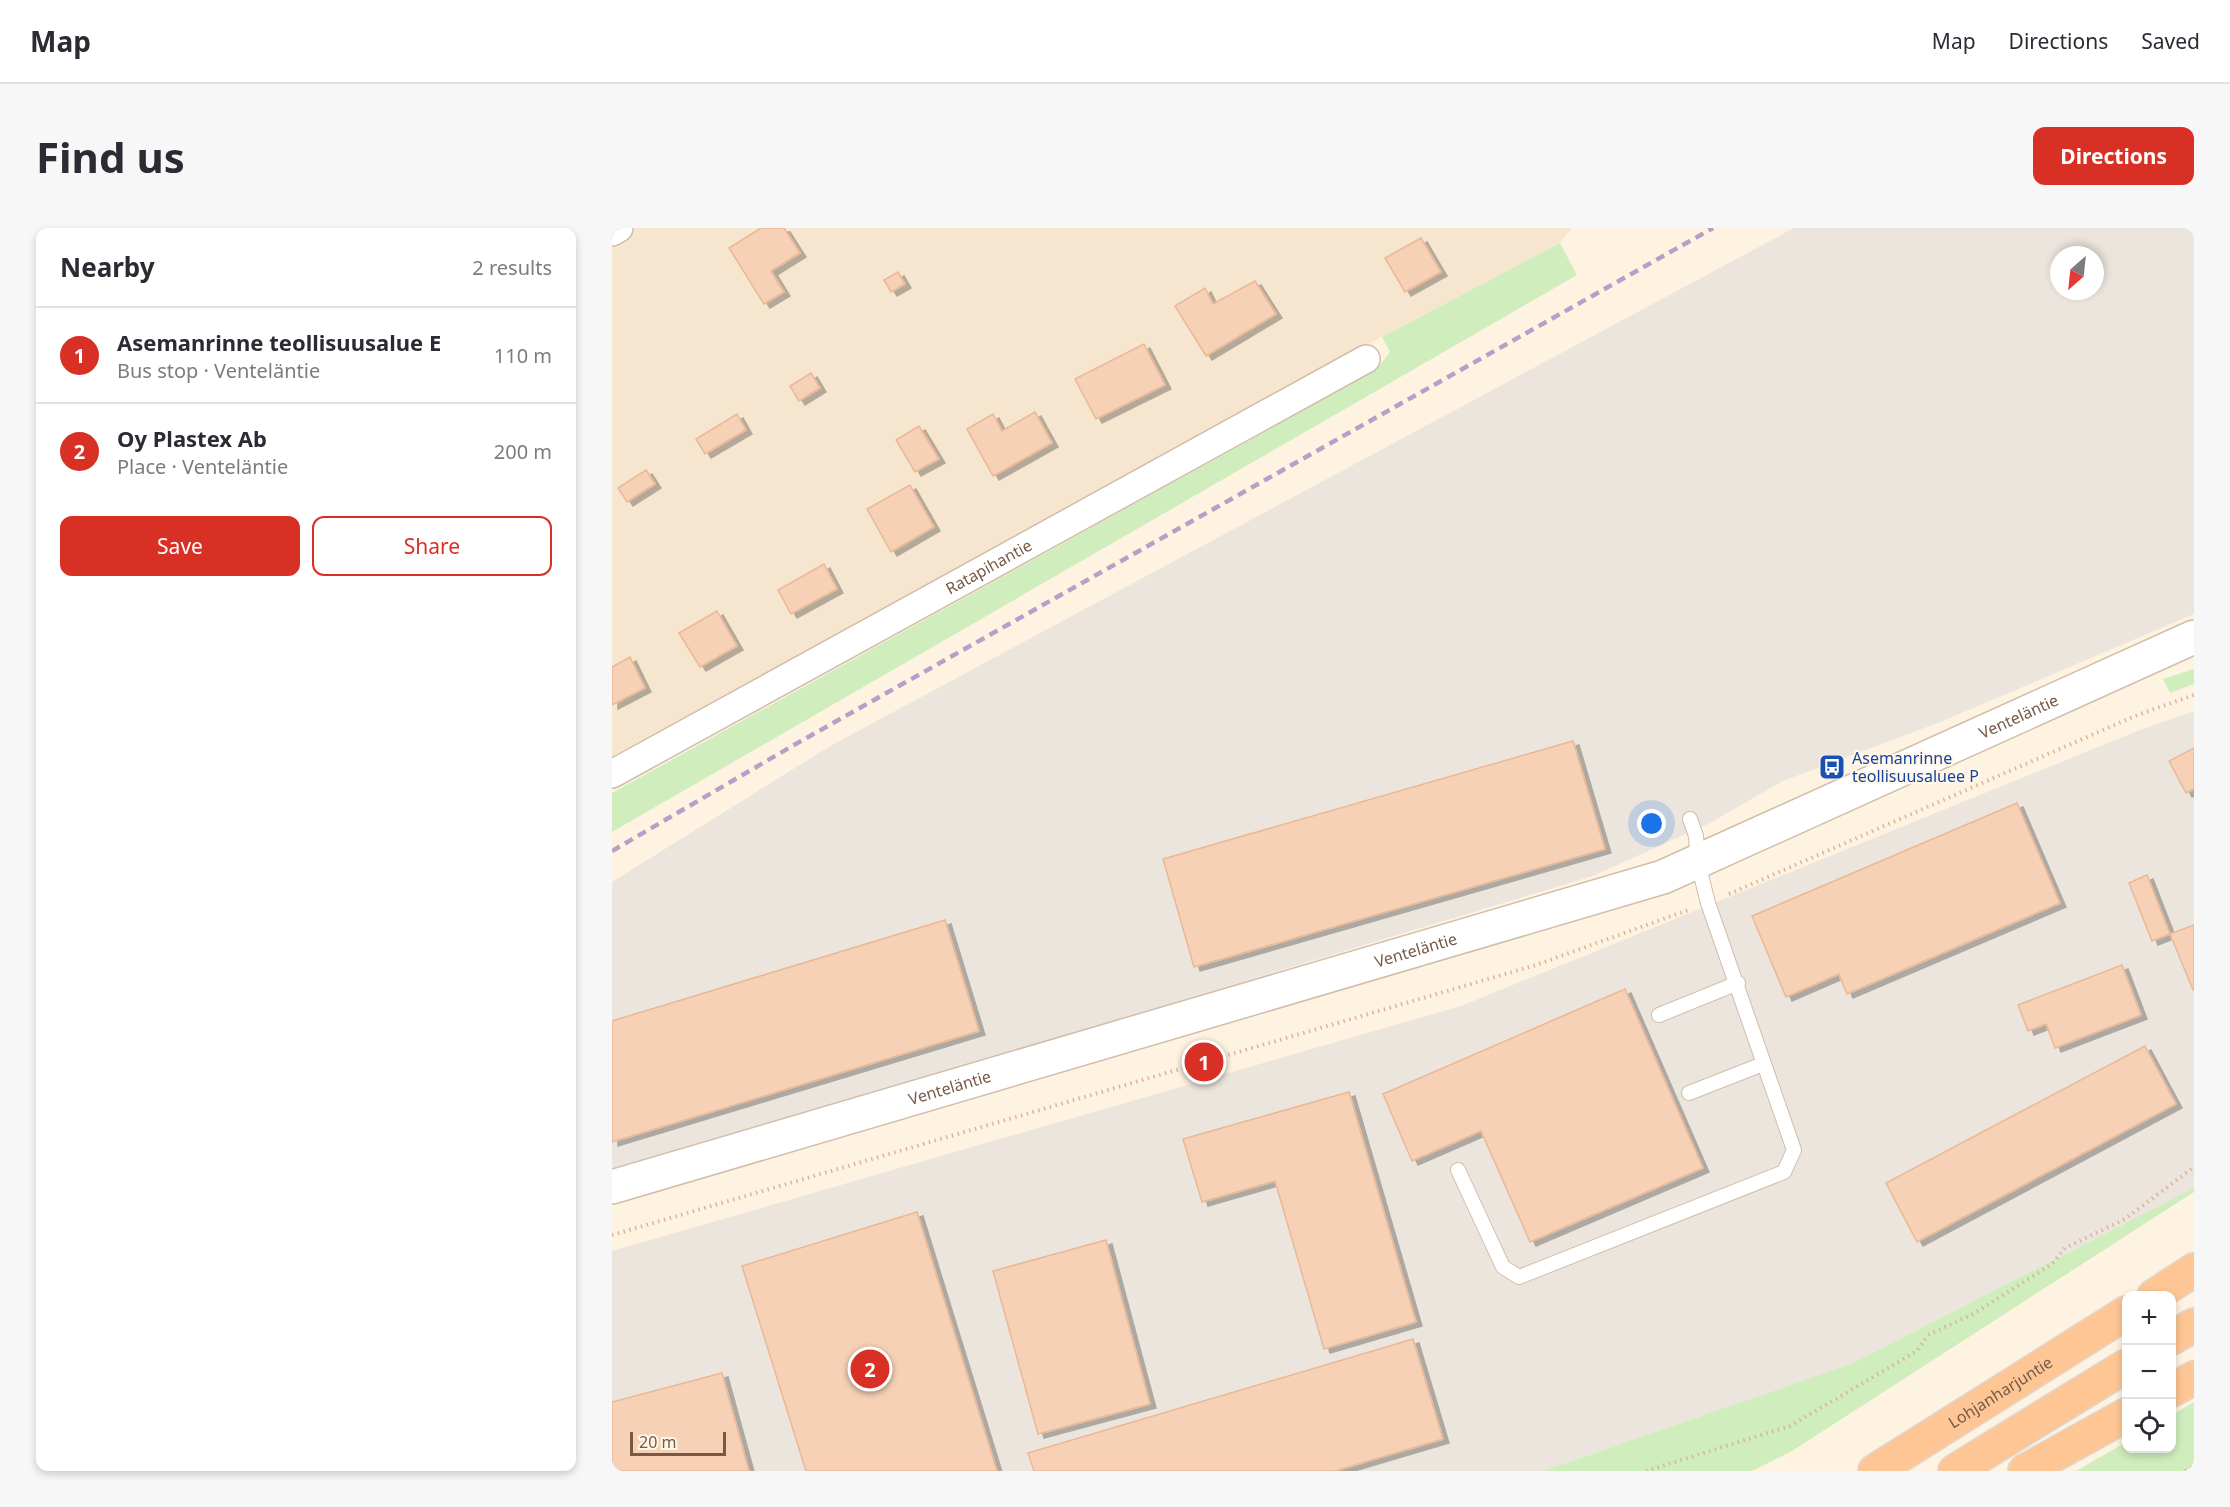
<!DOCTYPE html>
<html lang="en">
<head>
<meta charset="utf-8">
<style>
	:root { --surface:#fff; --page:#f7f7f7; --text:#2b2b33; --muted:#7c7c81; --line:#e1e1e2; --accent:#d93025 }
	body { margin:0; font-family:"Noto Sans",sans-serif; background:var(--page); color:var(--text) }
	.controls { position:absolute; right:18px; bottom:18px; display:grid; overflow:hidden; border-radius:12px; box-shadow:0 3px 9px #0003 }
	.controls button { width:54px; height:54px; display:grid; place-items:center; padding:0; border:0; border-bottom:2px solid var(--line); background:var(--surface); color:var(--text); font:30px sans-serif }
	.compass { position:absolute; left:1438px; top:18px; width:54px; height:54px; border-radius:50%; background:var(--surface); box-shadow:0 3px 9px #0003; rotate:207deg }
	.scale { position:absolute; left:18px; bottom:15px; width:96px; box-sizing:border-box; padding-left:6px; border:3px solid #775946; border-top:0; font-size:16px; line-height:21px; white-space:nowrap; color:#775946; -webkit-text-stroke:4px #fff7e9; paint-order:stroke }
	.you { position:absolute; left:1040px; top:596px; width:21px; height:21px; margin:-15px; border:4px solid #fff; border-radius:50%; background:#1a73e8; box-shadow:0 0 0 9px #1a73e833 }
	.badge { display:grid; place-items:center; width:39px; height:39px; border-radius:50%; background:var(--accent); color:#fff; font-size:20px; font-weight:700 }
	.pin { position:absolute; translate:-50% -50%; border:3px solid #fff; box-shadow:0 2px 6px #0006 }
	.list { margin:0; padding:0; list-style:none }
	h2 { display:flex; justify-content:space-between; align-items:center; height:78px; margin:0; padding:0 24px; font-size:26px }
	h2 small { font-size:20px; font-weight:400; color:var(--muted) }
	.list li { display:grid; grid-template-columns:39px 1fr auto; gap:18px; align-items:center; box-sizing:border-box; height:96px; padding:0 24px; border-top:2px solid var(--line) }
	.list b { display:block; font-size:22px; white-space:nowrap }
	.list p { margin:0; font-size:20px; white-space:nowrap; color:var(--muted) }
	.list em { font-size:20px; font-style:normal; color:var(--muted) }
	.actions { display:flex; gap:12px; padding:18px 24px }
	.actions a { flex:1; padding:14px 0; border:2px solid var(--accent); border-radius:12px; text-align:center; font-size:21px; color:var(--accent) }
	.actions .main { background:var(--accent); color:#fff }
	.icon { flex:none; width:33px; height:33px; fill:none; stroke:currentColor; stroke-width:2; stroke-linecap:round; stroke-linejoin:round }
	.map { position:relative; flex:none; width:1582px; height:1243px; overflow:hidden; border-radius:12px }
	header { display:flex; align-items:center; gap:36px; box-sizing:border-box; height:84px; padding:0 30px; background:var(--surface); border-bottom:2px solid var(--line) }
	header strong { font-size:28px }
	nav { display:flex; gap:33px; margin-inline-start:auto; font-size:21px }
	.intro { display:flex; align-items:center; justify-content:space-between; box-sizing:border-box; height:144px; padding:0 36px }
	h1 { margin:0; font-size:42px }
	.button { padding:15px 27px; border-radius:12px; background:var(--accent); color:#fff; font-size:21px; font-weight:700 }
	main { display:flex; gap:36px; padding:0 36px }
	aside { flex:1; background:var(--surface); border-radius:12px; box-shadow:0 3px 9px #0003 }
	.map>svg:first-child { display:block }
	.residential { fill:#f6e5cf }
	.industrial { fill:#ece5dd; fill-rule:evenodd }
	.green { fill:#d0edbe }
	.building { fill:#f6d1b6; stroke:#eab895; stroke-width:1.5; filter:url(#shadow) }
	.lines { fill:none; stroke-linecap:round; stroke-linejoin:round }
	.service-casing { stroke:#d2bdaa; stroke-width:16 }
	.minor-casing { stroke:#d2bdaa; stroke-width:30 }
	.tertiary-casing { stroke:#d2bdaa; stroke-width:36 }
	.trunk-casing { stroke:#ded7d3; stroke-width:36 }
	.path { stroke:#dbb499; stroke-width:4; stroke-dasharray:1.5 4.5; stroke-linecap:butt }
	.service { stroke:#fff; stroke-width:14 }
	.minor { stroke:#fff; stroke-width:27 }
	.tertiary { stroke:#fff; stroke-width:33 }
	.trunk { stroke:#fec694; stroke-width:33 }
	.rail { stroke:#b69fc8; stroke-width:4.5; stroke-dasharray:9 6; stroke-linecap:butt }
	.labels { text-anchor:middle; stroke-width:4.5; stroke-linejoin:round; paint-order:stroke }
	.street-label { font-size:16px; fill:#775946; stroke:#fff7e9 }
	.transit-label { font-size:16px; fill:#164399; stroke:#fff7e9; text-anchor:start }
</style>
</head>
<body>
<header>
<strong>Map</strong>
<nav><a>Map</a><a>Directions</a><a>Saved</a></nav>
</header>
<div class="intro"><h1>Find us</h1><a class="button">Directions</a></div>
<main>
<aside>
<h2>Nearby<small>2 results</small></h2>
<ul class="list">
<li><span class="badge">1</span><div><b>Asemanrinne teollisuusalue E</b><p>Bus stop · Venteläntie</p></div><em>110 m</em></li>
<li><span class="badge">2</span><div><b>Oy Plastex Ab</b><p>Place · Venteläntie</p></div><em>200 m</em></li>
</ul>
<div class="actions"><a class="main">Save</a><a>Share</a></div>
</aside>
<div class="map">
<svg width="1582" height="1243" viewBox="0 0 1582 1243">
	<defs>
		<filter id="shadow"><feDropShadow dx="6" dy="4" stdDeviation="0" flood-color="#0004"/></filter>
	</defs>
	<rect width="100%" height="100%" fill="#fef3e1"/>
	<polygon class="residential" points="0,0 960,0 948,15 701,145 0,532"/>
	<g class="industrial">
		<path d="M1182,0H1582V386L1331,493L1171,553L1098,595L981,648L0,944V654L220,517ZM1447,27H1483V63H1447Z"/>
		<polygon points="1582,483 1582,960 1241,1135 931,1243 0,1243 0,1023 849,778 1528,502"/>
	</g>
	<g class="green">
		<polygon points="948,15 965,47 0,604 0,565 764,142 778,124 770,109"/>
		<polygon points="1582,441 1582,456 1558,465 1551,451"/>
		<polygon points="1582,960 1582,964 1180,1223 1140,1243 931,1243 1241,1135"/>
		<polygon points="1582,1174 1582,1243 1464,1243 1514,1214 1514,1220 1560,1220 1560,1187"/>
	</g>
	<g class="building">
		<polygon points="149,0 172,0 188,25 159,43 172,64 152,76 117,20"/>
		<polygon points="809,10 829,44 793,64 773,30"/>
		<polygon points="286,44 293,56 279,64 272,52"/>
		<polygon points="643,53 664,86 594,128 563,78 593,60 601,76"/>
		<polygon points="532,116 553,157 484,191 463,151"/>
		<polygon points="199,145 208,160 187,173 178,158"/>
		<polygon points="423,184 440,215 381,248 355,201 381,186 390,203"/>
		<polygon points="125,186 134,202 93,226 84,211"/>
		<polygon points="307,198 327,231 303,244 284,212"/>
		<polygon points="34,242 43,256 15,274 6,260"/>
		<polygon points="298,257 322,299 279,324 255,281"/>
		<polygon points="212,336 225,361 179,386 166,362"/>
		<polygon points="105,383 125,418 88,439 67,405"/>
		<polygon points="18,429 33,460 0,477 0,439"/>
		<polygon points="961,513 993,621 582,739 551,631"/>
		<polygon points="1582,520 1582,561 1574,565 1557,533"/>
		<polygon points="1405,575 1448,675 1235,766 1227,746 1174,769 1140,688"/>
		<polygon points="1535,647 1558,706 1540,713 1517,655"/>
		<polygon points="333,692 367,803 0,914 0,793"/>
		<polygon points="1582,697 1582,761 1581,762 1558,706"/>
		<polygon points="1510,737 1529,787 1443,820 1434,796 1416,803 1406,777"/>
		<polygon points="1013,761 1091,940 918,1014 869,903 800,933 771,866"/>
		<polygon points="1533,818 1564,876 1305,1014 1274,955"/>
		<polygon points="737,864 804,1094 712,1121 663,953 590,974 571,911"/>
		<polygon points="305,984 385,1243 194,1243 130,1038"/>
		<polygon points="494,1012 538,1176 426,1206 381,1043"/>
		<polygon points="801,1111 831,1211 723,1243 422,1243 416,1225"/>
		<polygon points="110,1145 137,1243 0,1243 0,1174"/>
	</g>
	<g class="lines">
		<g class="service-casing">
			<g id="service">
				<polyline points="1047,787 1126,755"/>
				<polyline points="1077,865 1151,836"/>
				<polyline points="846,942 891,1039 907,1049 1172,944 1182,922 1096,675 1086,635 1084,608 1078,591"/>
			</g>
		</g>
		<g class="minor-casing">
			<g id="minor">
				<polyline points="0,4 7,0"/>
				<path id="s1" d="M0,546L754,131"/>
			</g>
		</g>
		<g class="tertiary-casing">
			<g id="tertiary">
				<path id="s2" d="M0,959L1051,649L1582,409"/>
			</g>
		</g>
		<g class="trunk-casing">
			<g id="trunk">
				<polyline points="1542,1068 1582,1042"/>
				<polyline points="1560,1110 1582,1097"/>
				<polyline points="1560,1162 1582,1150"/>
				<path id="s3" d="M1263,1243L1514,1085"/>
				<polyline points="1343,1243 1514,1138"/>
				<polyline points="1413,1243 1514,1187"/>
			</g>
		</g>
		<g class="path">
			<polyline points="1117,666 1523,488 1582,467"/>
			<polyline points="0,1007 924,737 1076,682"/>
			<polyline points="1034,1243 1178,1198 1305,1123 1316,1107 1361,1086 1440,1036 1453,1020 1513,991 1582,939"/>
			<polyline points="1573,1243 1582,1239"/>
		</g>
		<use href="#service" class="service"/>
		<use href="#minor" class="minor"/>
		<use href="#tertiary" class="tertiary"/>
		<use href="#trunk" class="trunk"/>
		<polyline class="rail" points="0,623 182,517 1101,0"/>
	</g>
	<defs>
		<g id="bus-square" transform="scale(1.35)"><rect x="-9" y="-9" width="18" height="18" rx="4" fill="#1a4fb4" stroke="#fff7e9"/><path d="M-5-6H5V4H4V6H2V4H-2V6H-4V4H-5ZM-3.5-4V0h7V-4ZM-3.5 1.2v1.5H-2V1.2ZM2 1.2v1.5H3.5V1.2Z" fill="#fff"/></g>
	</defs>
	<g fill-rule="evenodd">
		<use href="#bus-square" x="1220" y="539"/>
	</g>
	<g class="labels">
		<g class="street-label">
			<text dy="6" stroke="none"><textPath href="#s1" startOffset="430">Ratapihantie</textPath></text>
			<text dy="6" stroke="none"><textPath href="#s2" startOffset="1486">Venteläntie</textPath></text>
			<text dy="6" stroke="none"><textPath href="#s2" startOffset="838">Venteläntie</textPath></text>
			<text dy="6" stroke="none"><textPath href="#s2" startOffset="352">Venteläntie</textPath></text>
			<text dy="6" stroke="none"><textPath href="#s3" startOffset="148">Lohjanharjuntie</textPath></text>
		</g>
		<g class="transit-label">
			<text x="1240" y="536">Asemanrinne<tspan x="1240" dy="18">teollisuusaluee P</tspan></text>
		</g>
	</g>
</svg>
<div class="controls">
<button>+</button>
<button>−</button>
<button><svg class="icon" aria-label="locate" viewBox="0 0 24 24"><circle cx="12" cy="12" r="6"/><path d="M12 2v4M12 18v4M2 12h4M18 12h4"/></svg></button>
</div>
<svg class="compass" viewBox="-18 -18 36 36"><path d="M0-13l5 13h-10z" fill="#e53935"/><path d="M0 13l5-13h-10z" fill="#7c7c81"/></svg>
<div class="scale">20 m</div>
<div class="you"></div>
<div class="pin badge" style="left:592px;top:834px">1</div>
<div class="pin badge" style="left:258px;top:1141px">2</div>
</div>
</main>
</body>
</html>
